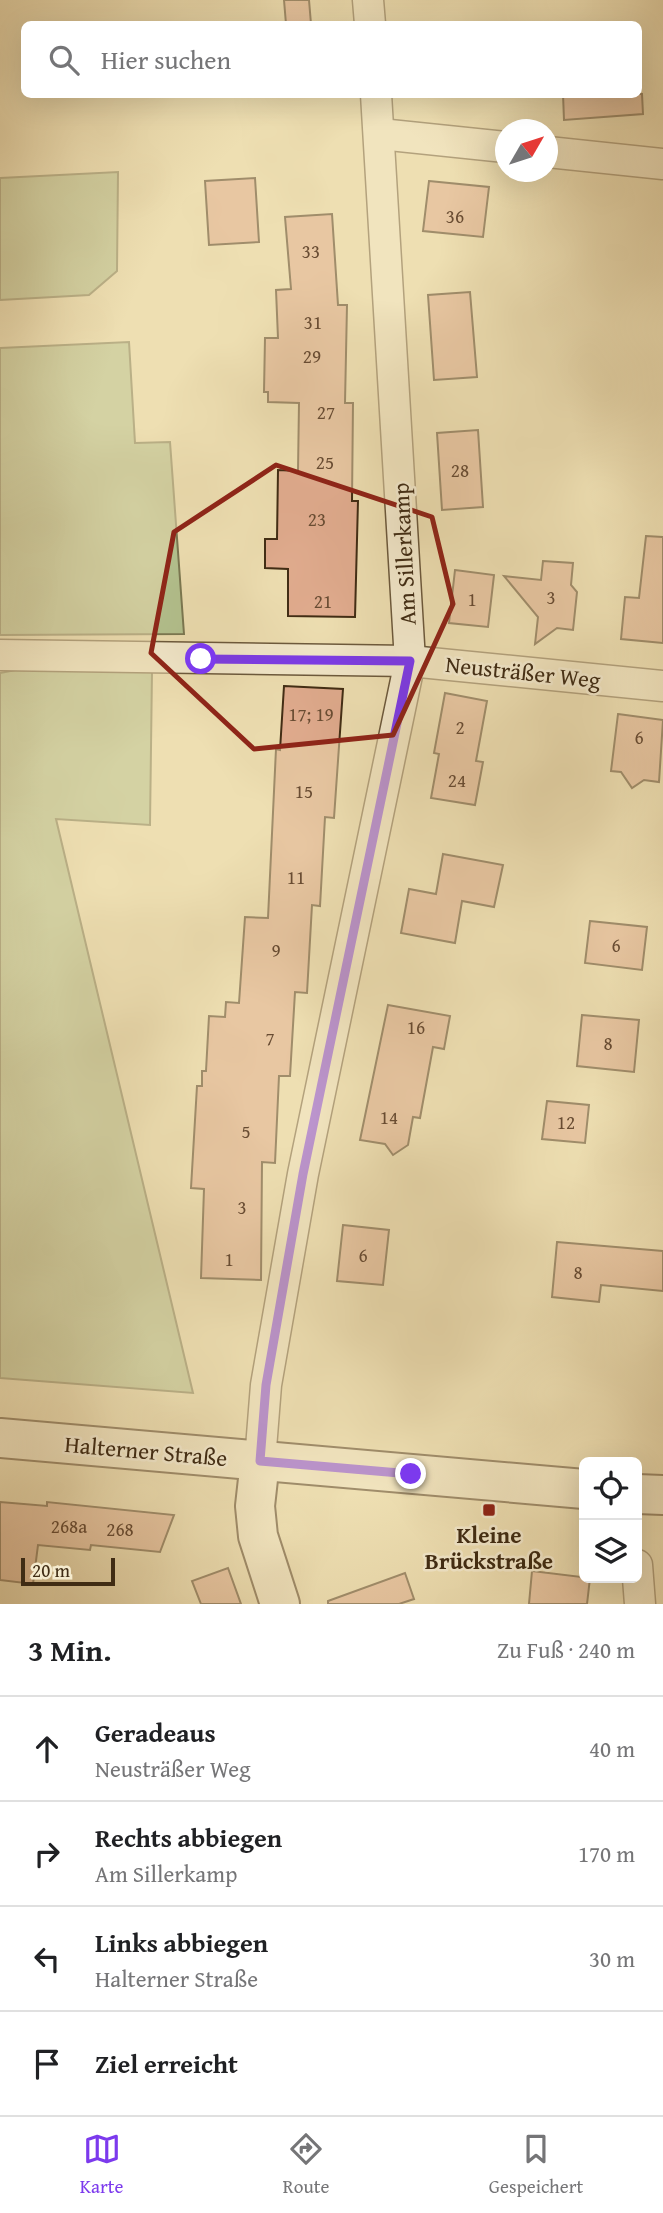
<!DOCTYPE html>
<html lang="de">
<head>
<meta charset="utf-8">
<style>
	:root { --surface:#fff; --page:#f6f6f6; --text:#202124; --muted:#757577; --line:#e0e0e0; --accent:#7c3aed }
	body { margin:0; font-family:"Gentium Book Plus",serif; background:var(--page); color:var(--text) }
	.controls { position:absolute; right:21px; bottom:21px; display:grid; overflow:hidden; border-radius:10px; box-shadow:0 7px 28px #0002 }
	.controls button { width:63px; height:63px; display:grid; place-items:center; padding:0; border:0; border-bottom:2px solid var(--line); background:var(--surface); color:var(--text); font:35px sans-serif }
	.compass { position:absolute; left:495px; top:119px; width:63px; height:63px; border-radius:50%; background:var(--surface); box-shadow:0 7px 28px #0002; rotate:51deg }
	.scale { position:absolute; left:21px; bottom:18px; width:94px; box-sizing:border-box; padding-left:7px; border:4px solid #402c14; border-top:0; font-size:19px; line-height:24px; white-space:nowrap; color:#402c14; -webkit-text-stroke:5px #f4eacd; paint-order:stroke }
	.stop { position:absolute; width:21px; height:21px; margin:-16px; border:5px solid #7c3aed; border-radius:50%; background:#fff }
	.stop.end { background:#7c3aed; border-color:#fff; box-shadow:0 2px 7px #0008 }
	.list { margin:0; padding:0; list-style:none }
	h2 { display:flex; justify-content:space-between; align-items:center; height:91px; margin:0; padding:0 28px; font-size:30px }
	h2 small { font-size:23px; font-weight:400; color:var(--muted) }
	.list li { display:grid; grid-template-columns:46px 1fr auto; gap:21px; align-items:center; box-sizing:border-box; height:105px; padding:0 28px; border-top:2px solid var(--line) }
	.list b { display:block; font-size:26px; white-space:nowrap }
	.list p { margin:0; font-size:23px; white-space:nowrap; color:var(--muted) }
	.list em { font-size:23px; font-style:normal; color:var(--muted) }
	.icon { flex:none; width:38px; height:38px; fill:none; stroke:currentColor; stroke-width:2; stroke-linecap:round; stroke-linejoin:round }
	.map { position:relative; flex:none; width:663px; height:1604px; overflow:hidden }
	.search { position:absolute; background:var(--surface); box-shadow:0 7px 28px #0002; left:21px; right:21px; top:21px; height:77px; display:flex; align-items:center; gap:18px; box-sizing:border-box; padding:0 24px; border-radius:10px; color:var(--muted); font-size:26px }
	.sheet { height:511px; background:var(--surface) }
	nav { display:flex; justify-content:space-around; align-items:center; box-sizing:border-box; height:98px; border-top:2px solid var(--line); background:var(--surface); font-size:19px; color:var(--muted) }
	nav a { display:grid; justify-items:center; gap:4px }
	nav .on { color:var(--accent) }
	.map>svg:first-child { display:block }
	.green { fill:#b4c390; stroke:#7a7852; stroke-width:2 }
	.building { fill:#e1ac8f; stroke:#402c14; stroke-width:2 }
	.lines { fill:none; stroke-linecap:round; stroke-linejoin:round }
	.street-casing { stroke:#6c593c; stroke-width:33 }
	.secondary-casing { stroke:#402c14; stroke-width:42 }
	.street { stroke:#f4eacd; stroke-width:30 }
	.secondary { stroke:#f4eacd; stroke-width:38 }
	.route { stroke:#7c3aed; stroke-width:9 }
	.marked { fill:none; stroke:#8f2418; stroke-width:5; stroke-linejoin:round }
	.poi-dot { fill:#8f2418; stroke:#f4eacd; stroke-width:2.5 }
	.labels { text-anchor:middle; stroke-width:5; stroke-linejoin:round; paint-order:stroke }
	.number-label { font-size:19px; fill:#684c33 }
	.street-label { font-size:23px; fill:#402c14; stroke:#f4eacd }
	.poi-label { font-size:23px; font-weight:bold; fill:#402c14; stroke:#f4eacd }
</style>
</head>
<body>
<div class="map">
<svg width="663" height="1604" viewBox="0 0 663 1604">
	<rect width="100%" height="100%" fill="#eedfb2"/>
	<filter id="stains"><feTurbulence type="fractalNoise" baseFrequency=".00286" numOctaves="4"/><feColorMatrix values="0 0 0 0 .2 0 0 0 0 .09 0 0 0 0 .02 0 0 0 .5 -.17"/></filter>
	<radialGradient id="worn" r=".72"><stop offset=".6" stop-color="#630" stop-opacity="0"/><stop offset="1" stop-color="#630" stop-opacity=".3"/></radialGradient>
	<g class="green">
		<polygon points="118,172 117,271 89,295 0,300 0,178"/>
		<polygon points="129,342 135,443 170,442 184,634 0,635 0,348"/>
		<polygon points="26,668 152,671 150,825 56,819 193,1393 0,1378 0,673"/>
	</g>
	<g class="building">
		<polygon points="284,0 309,0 311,24 286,24"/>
		<polygon points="563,94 642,94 643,114 564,120"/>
		<polygon points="255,178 259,242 209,245 205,181"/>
		<polygon points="429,181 489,187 483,237 423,231"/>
		<polygon points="332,214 338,305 347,305 345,403 353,403 352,501 358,501 355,617 288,616 288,569 265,568 265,539 277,539 278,470 298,471 299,403 268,402 268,392 264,392 265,338 278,338 276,290 291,289 285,217"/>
		<polygon points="470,292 477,377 434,380 428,295"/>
		<polygon points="478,430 483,507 442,510 437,433"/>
		<polygon points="646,536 663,537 663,643 621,639 625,597 639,598"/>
		<polygon points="543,561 573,563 571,585 577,592 573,630 557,628 535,644 538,617 504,576 541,580"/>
		<polygon points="455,570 494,575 488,627 449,623"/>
		<polygon points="284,686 343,689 334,818 325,817 320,906 312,905 307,993 295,992 290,1076 279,1076 275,1163 262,1162 261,1280 201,1278 204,1189 191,1188 197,1086 202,1086 202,1071 206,1071 209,1016 225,1017 226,1002 239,1003 245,917 268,918 276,749 280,750"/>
		<polygon points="445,693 487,701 476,761 483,762 475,805 431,798 439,754 434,753"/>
		<polygon points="618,714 663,720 659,782 644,780 632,788 621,772 611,771"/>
		<polygon points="443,854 503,865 494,907 462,901 455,943 401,933 409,889 436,894"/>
		<polygon points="590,921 647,927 642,970 585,963"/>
		<polygon points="388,1005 450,1016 444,1049 433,1047 420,1118 413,1117 408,1145 393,1155 385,1144 360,1140"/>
		<polygon points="582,1015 639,1020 634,1072 577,1066"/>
		<polygon points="547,1101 589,1105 585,1143 542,1139"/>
		<polygon points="343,1225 389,1230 383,1285 337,1281"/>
		<polygon points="557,1242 663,1251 663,1291 601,1285 599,1302 552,1297"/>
		<polygon points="0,1502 47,1506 47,1502 174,1515 160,1552 91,1545 90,1550 38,1545 33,1584 0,1580"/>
		<polygon points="228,1568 241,1604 201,1604 192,1581"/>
		<polygon points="532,1571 590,1578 587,1604 529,1604"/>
		<polygon points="405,1573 414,1599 399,1604 328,1604 328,1601"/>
	</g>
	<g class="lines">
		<g class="street-casing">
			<g id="street">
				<polyline points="368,0 370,24"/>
				<polyline points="380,134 505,147"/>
				<polyline points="548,152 663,164"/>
				<polyline points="0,655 410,661 663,686"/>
				<polyline points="260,1461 266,1385 303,1174 410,661 376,94"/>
				<polyline points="637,1565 640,1604"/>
			</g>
		</g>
		<g class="secondary-casing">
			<g id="secondary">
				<polyline points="0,1438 584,1489"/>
				<polyline points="260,1461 255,1506 258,1536 280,1604"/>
				<polyline points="637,1494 663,1495"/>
			</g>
		</g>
		<use href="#street" class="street"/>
		<use href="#secondary" class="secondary"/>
	</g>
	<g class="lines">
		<polyline class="route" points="201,659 410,661 303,1174 266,1385 260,1461 411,1474"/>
	</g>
	<path d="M0 0H663V1604H0ZM276,465L432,517L453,604L393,735L254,749L151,653L174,532Z" fill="#eedfb2" fill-opacity=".55" fill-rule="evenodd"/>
	<path class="marked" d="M276,465L432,517L453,604L393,735L254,749L151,653L174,532Z"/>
	<rect class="poi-dot" x="482" y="1503" width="14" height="14" rx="3.5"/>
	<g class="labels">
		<g class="number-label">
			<text x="455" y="223">36</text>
			<text x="311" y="258">33</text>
			<text x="313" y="329">31</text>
			<text x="312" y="363">29</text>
			<text x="326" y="419">27</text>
			<text x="325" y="469">25</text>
			<text x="460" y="477">28</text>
			<text x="317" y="526">23</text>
			<text x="551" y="604">3</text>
			<text x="472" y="606">1</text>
			<text x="323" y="608">21</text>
			<text x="311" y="721">17; 19</text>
			<text x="460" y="734">2</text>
			<text x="639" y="744">6</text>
			<text x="457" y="787">24</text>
			<text x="304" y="798">15</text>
			<text x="296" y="884">11</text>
			<text x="616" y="952">6</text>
			<text x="276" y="957">9</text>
			<text x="416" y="1034">16</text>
			<text x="270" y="1045">7</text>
			<text x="608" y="1050">8</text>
			<text x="389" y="1124">14</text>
			<text x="566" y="1129">12</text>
			<text x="246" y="1138">5</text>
			<text x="242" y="1214">3</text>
			<text x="363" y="1262">6</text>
			<text x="229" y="1266">1</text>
			<text x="578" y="1279">8</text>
			<text x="69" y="1533">268a</text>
			<text x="120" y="1536">268</text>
		</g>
		<g class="street-label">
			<text transform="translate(404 554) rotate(-93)" y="8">Am Sillerkamp</text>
			<text transform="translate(523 672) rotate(6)" y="8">Neusträßer Weg</text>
			<text transform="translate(146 1451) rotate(5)" y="8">Halterner Straße</text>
		</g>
		<g class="poi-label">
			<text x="489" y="1543">Kleine<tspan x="489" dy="26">Brückstraße</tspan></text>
		</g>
	</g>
	<rect width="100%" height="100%" filter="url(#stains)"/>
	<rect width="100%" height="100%" fill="url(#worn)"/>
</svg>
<div class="controls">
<button><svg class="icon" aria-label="locate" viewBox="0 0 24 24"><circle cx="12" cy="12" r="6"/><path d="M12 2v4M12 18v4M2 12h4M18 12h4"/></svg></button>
<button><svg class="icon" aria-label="layers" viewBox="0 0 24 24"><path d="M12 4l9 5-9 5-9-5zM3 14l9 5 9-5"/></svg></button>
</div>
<svg class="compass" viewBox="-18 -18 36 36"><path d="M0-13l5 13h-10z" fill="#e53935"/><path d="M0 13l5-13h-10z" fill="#757577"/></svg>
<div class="scale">20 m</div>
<div class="stop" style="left:201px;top:659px"></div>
<div class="stop end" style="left:411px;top:1474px"></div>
<div class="search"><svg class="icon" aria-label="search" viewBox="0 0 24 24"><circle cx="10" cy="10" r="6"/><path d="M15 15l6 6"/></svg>Hier suchen</div>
</div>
<section class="sheet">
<h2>3 Min.<small>Zu Fuß · 240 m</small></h2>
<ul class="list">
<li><svg class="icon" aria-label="ahead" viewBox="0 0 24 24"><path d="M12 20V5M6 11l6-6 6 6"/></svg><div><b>Geradeaus</b><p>Neusträßer Weg</p></div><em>40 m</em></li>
<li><svg class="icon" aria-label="right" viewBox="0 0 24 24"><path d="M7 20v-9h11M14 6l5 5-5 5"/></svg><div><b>Rechts abbiegen</b><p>Am Sillerkamp</p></div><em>170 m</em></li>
<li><svg class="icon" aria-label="left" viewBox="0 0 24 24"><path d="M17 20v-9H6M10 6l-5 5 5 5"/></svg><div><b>Links abbiegen</b><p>Halterner Straße</p></div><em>30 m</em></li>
<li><svg class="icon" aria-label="arrive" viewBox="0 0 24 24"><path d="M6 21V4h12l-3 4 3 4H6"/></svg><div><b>Ziel erreicht</b></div></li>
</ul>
</section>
<nav>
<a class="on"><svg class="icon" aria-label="map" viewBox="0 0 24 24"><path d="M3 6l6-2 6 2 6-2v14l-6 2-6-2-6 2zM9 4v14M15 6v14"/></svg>Karte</a>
<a><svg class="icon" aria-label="directions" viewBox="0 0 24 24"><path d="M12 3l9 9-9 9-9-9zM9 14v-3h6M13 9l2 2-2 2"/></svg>Route</a>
<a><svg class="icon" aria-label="saved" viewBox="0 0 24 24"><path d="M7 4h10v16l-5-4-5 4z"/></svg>Gespeichert</a>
</nav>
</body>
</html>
